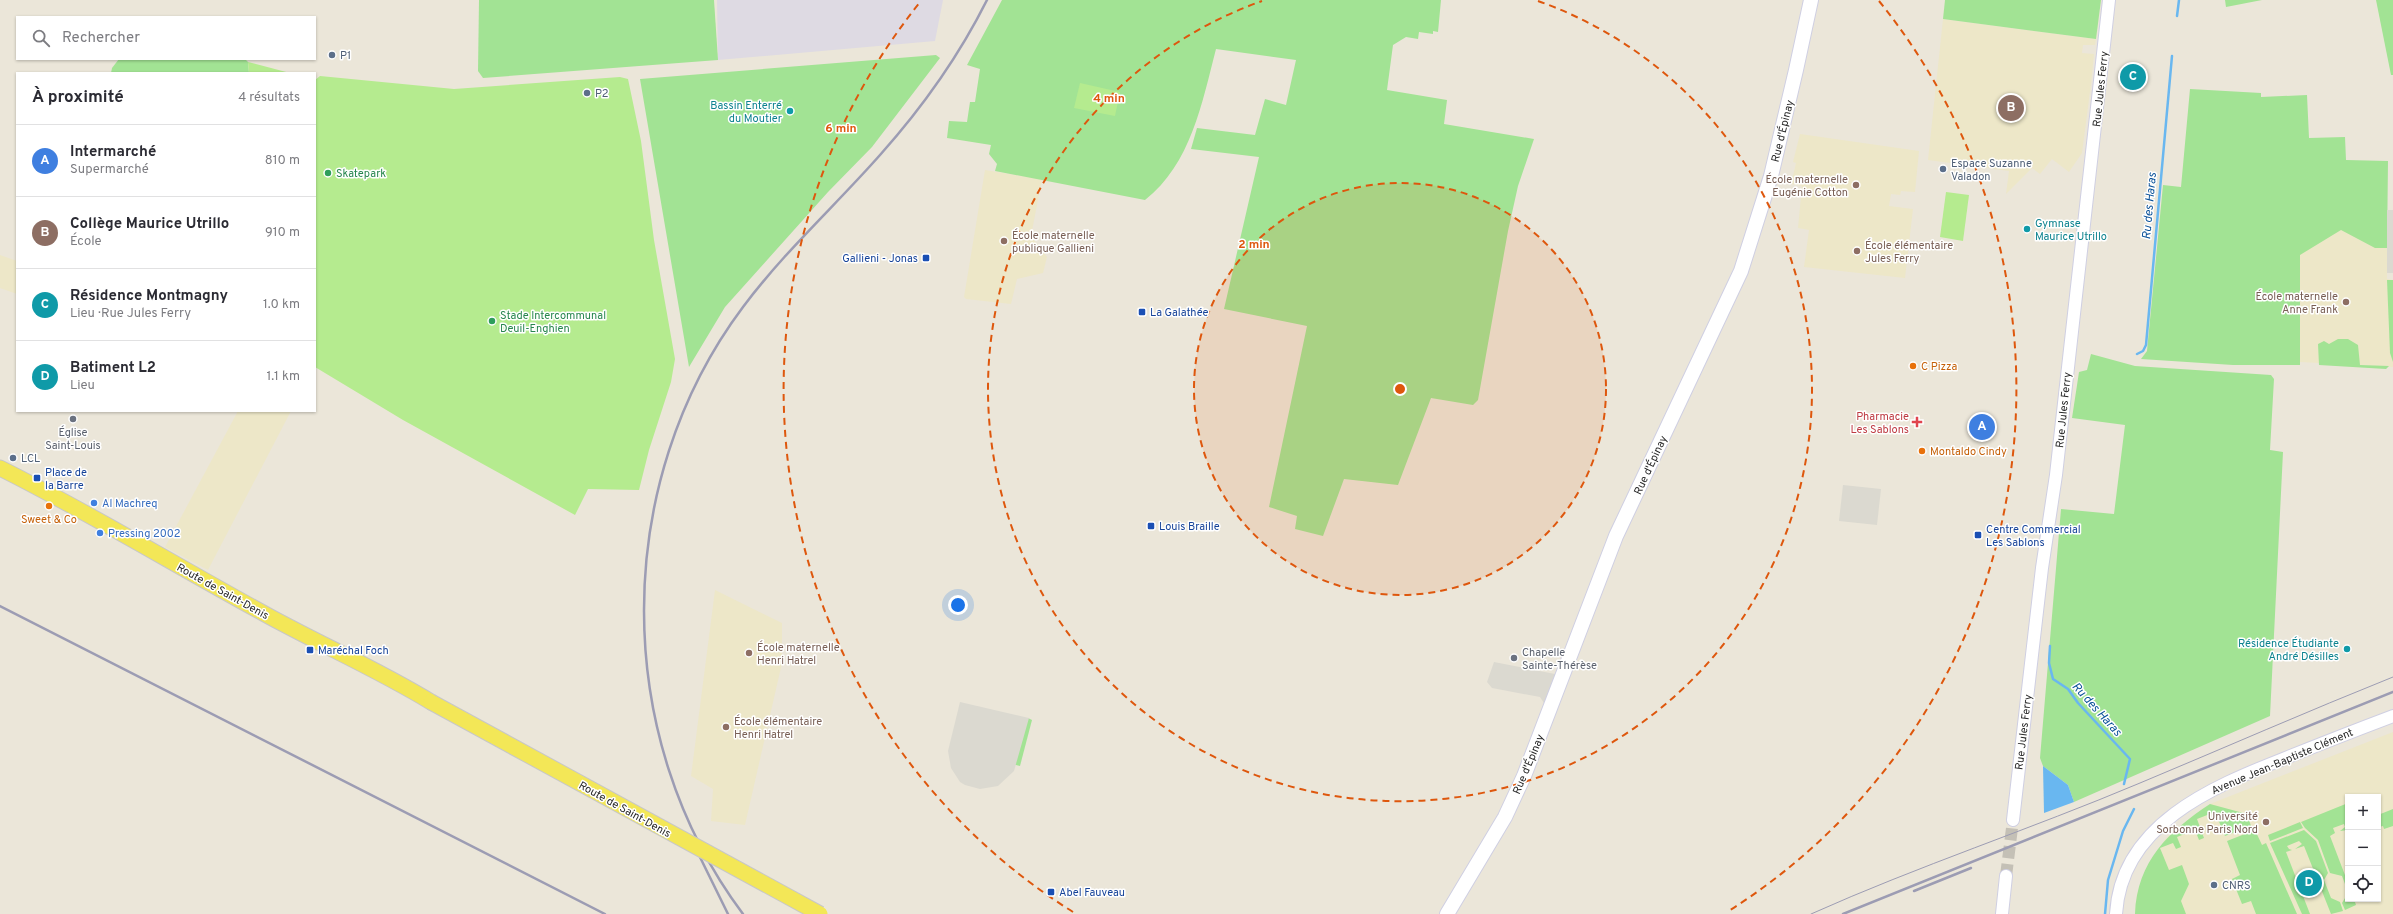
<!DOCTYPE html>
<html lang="fr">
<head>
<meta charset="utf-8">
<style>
	:root { --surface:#fff; --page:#f7f7f7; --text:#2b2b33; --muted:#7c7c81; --line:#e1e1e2; --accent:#ea580c }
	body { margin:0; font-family:Overpass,sans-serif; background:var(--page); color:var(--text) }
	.controls { position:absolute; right:12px; bottom:12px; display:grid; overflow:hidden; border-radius:0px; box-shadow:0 1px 3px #0004 }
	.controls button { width:36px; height:36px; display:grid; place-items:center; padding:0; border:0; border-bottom:1px solid var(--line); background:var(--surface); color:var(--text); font:20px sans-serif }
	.you { position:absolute; left:958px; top:605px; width:14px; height:14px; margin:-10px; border:3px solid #fff; border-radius:50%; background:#1a73e8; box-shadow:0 0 0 6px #1a73e833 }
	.badge { display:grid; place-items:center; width:26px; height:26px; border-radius:50%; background:var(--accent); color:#fff; font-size:13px; font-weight:700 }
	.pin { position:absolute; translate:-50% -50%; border:2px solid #fff; box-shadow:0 1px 4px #0006 }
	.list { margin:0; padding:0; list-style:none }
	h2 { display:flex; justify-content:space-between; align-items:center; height:52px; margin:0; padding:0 16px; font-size:17px }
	h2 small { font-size:13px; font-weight:400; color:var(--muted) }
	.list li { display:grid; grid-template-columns:26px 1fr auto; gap:12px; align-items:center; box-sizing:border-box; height:72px; padding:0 16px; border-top:1px solid var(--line) }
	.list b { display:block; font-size:15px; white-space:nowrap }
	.list p { margin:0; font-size:13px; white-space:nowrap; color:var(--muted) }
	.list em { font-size:13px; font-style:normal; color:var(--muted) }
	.icon { flex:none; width:22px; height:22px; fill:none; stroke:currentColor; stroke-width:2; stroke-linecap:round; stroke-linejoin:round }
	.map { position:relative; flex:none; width:2393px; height:914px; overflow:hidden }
	.search { position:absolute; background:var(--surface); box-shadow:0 1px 3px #0004; left:16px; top:16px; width:300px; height:44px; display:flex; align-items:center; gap:10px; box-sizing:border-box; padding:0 14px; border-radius:0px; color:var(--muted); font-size:15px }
	.panel { position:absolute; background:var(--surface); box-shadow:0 1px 3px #0004; left:16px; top:72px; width:300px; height:340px; border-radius:0px }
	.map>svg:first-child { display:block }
	.industrial { fill:#dedae3 }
	.education { fill:#ede7c8; fill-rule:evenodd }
	.green { fill:#a2e394 }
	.pitch { fill:#b5eb8f }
	.plaza { fill:#dbd9d0 }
	.water { fill:#69b7f0 }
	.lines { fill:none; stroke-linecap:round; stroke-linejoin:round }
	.stream { stroke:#69b7f0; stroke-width:2.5 }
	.tertiary-tunnel { stroke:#c4c0b6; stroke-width:12; stroke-dasharray:12 6; stroke-linecap:butt }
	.tertiary-casing { stroke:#cfcfe2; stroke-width:14 }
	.secondary-casing { stroke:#cfcfe2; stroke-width:16 }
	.primary-casing { stroke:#c7c7c7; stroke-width:17 }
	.tertiary { stroke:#fff; stroke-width:12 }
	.secondary { stroke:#fff; stroke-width:14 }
	.primary { stroke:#f3e757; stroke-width:15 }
	.tram { stroke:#9c9cb3; stroke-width:1 }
	.rail { stroke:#9c9cb3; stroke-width:2.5 }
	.primary-bridge-casing { stroke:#c7c7c7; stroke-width:17; stroke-linecap:butt }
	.primary-bridge { stroke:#f3e757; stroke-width:15 }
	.ring { fill:none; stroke:#de570d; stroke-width:2; stroke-dasharray:7 5 }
	.service-dot { fill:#5c6f8a; stroke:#fff; stroke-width:1.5 }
	.culture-dot { fill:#0f9aa8; stroke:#fff; stroke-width:1.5 }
	.leisure-dot { fill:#2e9e5b; stroke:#fff; stroke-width:1.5 }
	.education-dot { fill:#8d6e63; stroke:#fff; stroke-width:1.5 }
	.transit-dot { fill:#1a4fb4; stroke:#fff; stroke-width:1.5 }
	.food-dot { fill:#e8710a; stroke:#fff; stroke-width:1.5 }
	.worship-dot { fill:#6b7280; stroke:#fff; stroke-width:1.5 }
	.health-dot { fill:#e0444e; stroke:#fff; stroke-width:1.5 }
	.shop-dot { fill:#3f7fe0; stroke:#fff; stroke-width:1.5 }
	.labels { text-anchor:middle; stroke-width:3; stroke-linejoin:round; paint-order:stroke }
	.service-label { font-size:11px; fill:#4e5e75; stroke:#fff; text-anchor:start }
	.street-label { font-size:11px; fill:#282828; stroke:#fff }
	.culture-label { font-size:11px; fill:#0d838f; stroke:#fff; text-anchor:end }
	.leisure-label { font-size:11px; fill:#27864d; stroke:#fff; text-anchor:start }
	.education-label { font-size:11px; fill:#785e54; stroke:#fff; text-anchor:start }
	.transit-label { font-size:11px; fill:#164399; stroke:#fff; text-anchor:start }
	.food-label { font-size:11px; fill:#c56008; stroke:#fff; text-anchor:start }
	.health-label { font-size:11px; fill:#be3a42; stroke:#fff; text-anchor:end }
	.worship-label { font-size:11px; fill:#5b616d; stroke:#fff }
	.shop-label { font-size:11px; fill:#366cbe; stroke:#fff; text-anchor:start }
	.water-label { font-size:12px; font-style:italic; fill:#0b5299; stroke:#fff }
	.centre { fill:#de570d; stroke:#fff; stroke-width:2 }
	.ring-label { font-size:12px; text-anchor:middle; font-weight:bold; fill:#de570d; stroke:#fff; stroke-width:3; stroke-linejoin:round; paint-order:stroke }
</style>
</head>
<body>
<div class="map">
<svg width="2393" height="914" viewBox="0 0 2393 914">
	<rect width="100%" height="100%" fill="#ebe6d9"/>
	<polygon class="industrial" points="717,0 943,0 935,41 718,60"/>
	<g class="education">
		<polygon points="1943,19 2096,39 2095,45 2083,45 2082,53 2094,54 2091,84 2082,153 2069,172 2052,159 2040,174 2032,168 2006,194 2009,171 1928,160"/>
		<polygon points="1800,134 1919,151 1915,192 1901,191 1900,195 1891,194 1889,206 1913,209 1905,278 1804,267 1809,230 1798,228 1802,186 1791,184 1796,163 1793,162"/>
		<polygon points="985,170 1042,179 1031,236 1047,257 1043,273 1017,279 1011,304 966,299 964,297"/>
		<polygon points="2300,223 2387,228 2387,279 2393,280 2393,367 2300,362"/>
		<polygon points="0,255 17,261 17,294 0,288"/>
		<polygon points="238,411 291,411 208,570 165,547"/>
		<polygon points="715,590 782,623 782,663 745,825 711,821 713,789 691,776"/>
		<path d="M2393,732V914H2135L2137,894L2152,859L2166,838L2190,818L2210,804ZM2348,797H2378V899H2348Z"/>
	</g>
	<g class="green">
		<polygon points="479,0 714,0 718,60 483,78 478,71"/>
		<path d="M1002,0H1441L1438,32L1433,31V34L1419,32L1418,39L1406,37L1393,45L1387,90L1447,100L1444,124L1534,139L1518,186L1508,231L1478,400L1473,405L1431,398L1398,485L1344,479L1323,536L1295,529L1297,516L1269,507L1307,326L1224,309L1259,157L1191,149L1197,128L1255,135L1265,99L1286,105L1296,60L1216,49C1202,103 1191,164 1145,200L995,171L997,164L989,154L991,145L947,138L949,121L967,122L970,102H975L980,69L967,65Z"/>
		<polygon points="1945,0 2101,0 2096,39 1943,19"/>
		<polygon points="2225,0 2262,0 2226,7"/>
		<polygon points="2376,0 2393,0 2393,75 2391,75"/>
		<polygon points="936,55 940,58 872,147 828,192 725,307 689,367 640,79"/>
		<polygon points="119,59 245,59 248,62 249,73 111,73 112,68"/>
		<polygon points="2142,65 2139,86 2119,84 2121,69"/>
		<polygon points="2190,89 2261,93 2261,97 2307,95 2309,138 2345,137 2346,160 2388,161 2387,248 2375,248 2341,230 2300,255 2300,365 2233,365 2141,359 2147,351 2163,185 2181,187"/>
		<polygon points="2387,280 2393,280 2393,362 2390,353"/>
		<polygon points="2338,339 2348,339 2358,345 2360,365 2389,366 2386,369 2319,365 2318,344 2324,341 2329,344"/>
		<polygon points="2091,354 2135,366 2271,375 2274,379 2270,450 2283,452 2270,716 2074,802 2068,785 2043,766 2040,758 2061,509 2114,514 2125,425 2072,418 2079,372 2087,370"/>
		<polygon points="1028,718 1032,720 1020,766 1004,762"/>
		<polygon points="2348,803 2348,830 2340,831 2345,827 2344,824 2333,828 2335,833 2330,836 2348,883 2348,892 2342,876 2330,873 2318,840 2305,828 2301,822"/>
		<path d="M2210,804L2247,814L2251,826L2225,836L2215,812L2197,819L2204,838L2199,840L2195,830L2177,837L2181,847L2176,849L2173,843L2160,848L2169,870L2182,865L2189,884L2181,901L2186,914H2135C2137,861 2169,831 2210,804Z"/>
		<polygon points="2393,809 2393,826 2384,829 2383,826 2379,827 2378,832 2378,815"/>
		<polygon points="2300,822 2303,828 2270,841 2268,835"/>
		<polygon points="2255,830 2262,845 2266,843 2297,914 2256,914 2251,901 2242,904 2232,879 2240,875 2227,841"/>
		<polygon points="2304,830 2316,841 2328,873 2324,880 2331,898 2340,902 2343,911 2331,914 2304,846 2295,849 2302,844 2299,841 2287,846 2289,849 2292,850 2286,852 2310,914 2302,914 2270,843"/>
		<polygon points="2348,893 2348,899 2354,899 2356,905 2345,910 2342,903"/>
	</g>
	<g class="pitch">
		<polygon points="248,62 290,73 249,73"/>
		<polygon points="320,76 454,89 620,77 628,79 641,141 654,240 675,359 671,382 649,450 639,490 588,489 575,515 403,420 315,367 315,80"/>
		<polygon points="1080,83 1120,92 1115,116 1074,108"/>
		<polygon points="1946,192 1969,195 1963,241 1940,237"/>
	</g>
	<g class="plaza">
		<rect x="2387" y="210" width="6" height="63"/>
		<polygon points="1843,485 1881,489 1877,525 1839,521"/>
		<polygon points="1494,662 1555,674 1558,677 1548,704 1544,703 1540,697 1492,688 1487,682"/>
		<polygon points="960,702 1029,718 1014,771 998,786 980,789 965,785 960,782 951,768 948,751"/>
	</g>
	<polygon class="water" points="2043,766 2068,785 2074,802 2044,813"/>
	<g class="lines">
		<g class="stream">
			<polyline points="2177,16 2179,0"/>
			<polyline points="2137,354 2143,351 2146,345 2172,56"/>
			<polyline points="2050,646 2049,663 2053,679 2068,689 2078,703 2130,759 2124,784"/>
			<polyline points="2105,914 2108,880 2123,831 2134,809"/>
		</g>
		<polyline class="tertiary-tunnel" points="2006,876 2013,820"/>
		<g class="tertiary-casing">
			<g id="tertiary">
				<polyline points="2013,820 2042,568 2056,475 2109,0"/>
				<polyline points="2002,914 2006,876"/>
				<path d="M2116,914C2121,825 2212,787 2283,759C2320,744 2356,730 2393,716"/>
			</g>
		</g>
		<g class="secondary-casing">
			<polyline id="secondary" points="1447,914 1505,817 1524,776 1616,536 1741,271 1771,176 1796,70 1811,0"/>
		</g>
		<g class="primary-casing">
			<path id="primary" d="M0,468C90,513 175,565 263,613C319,644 377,669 431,702"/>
		</g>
		<use href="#tertiary" class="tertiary"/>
		<use href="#secondary" class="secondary"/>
		<use href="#primary" class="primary"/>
		<path class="tram" d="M1811,914C1918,866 2031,829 2140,783C2224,748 2308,711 2393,677"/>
		<g class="rail">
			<polyline points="0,606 605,914"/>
			<polyline points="695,847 728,914"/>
			<polyline points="1914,891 1971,868"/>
			<path d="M743,914C611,738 611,483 743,307C784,252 835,206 880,155C922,108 959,56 987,0"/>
			<polyline points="1843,914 2393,692"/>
		</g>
		<g class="primary-bridge-casing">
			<polyline id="primary-bridge" points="431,702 820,914"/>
		</g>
		<use href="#primary-bridge" class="primary-bridge"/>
	</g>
	<circle cx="1400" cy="389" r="206" fill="#de570d" fill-opacity=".12"/>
	<g class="ring">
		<circle cx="1400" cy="389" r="206"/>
		<path d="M1538 1A412 412 0 1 1 1262 1"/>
		<path d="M1073 912A617 617 0 0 1 921 1M1879 1A617 617 0 0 1 1727 912"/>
	</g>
	<g class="service-dot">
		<circle cx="332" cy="55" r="4"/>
		<circle cx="587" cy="93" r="4"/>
		<circle cx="1943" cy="169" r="4"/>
		<circle cx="13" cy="458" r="4"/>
		<circle cx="2214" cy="885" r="4"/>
	</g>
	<g class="culture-dot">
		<circle cx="790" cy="111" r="4"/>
		<circle cx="2027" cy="229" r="4"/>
		<circle cx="2347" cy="649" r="4"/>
	</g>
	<g class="leisure-dot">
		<circle cx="328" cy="173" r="4"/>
		<circle cx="492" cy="321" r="4"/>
	</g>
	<g class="education-dot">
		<circle cx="1856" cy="185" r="4"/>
		<circle cx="1004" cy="241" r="4"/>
		<circle cx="1857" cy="251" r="4"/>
		<circle cx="2346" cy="302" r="4"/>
		<circle cx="749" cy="653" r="4"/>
		<circle cx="726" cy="727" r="4"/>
		<circle cx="2266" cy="822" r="4"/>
	</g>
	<g class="transit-dot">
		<rect x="922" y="254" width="8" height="8" rx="2"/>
		<rect x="1138" y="308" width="8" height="8" rx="2"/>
		<rect x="33" y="474" width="8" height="8" rx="2"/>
		<rect x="1147" y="522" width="8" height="8" rx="2"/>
		<rect x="1974" y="531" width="8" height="8" rx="2"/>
		<rect x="306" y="646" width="8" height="8" rx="2"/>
		<rect x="1047" y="888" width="8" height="8" rx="2"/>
	</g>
	<g class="food-dot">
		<circle cx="1913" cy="366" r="4"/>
		<circle cx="1922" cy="451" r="4"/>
		<circle cx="49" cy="506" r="4"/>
	</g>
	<g class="worship-dot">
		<circle cx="73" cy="419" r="4"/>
		<circle cx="1514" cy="658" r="4"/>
	</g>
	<path class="health-dot" d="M1915 416h4v4h4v4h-4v4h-4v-4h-4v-4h4z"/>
	<g class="shop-dot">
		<circle cx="94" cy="503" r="4"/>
		<circle cx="100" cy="533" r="4"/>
	</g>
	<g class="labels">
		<g class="service-label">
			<text x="340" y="59">P1</text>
			<text x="595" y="97">P2</text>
			<text x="1951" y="167">Espace Suzanne<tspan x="1951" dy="13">Valadon</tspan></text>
			<text x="21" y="462">LCL</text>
			<text x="2222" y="889">CNRS</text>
		</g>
		<g class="street-label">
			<text transform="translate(2100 89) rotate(-84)" y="4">Rue Jules Ferry</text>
			<text transform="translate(1782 131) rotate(-76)" y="4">Rue d'Épinay</text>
			<text transform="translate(2063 410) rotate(-84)" y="4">Rue Jules Ferry</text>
			<text transform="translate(1650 465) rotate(-65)" y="4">Rue d'Épinay</text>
			<text transform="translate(223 591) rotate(29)" y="4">Route de Saint-Denis</text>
			<text transform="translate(2023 732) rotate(-83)" y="4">Rue Jules Ferry</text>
			<text transform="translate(2282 761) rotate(-23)" y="4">Avenue Jean-Baptiste Clément</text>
			<text transform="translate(1528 764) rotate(-67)" y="4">Rue d'Épinay</text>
			<text transform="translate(625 809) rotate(29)" y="4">Route de Saint-Denis</text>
		</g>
		<g class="culture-label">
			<text x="782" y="109">Bassin Enterré<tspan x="782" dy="13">du Moutier</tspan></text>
			<text x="2035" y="227" text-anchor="start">Gymnase<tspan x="2035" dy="13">Maurice Utrillo</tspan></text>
			<text x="2339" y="647">Résidence Étudiante<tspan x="2339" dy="13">André Désilles</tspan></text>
		</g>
		<g class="leisure-label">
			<text x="336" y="177">Skatepark</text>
			<text x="500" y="319">Stade Intercommunal<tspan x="500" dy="13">Deuil-Enghien</tspan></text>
		</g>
		<g class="education-label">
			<text x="1848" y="183" text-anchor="end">École maternelle<tspan x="1848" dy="13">Eugénie Cotton</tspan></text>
			<text x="1012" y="239">École maternelle<tspan x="1012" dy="13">publique Gallieni</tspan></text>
			<text x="1865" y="249">École élémentaire<tspan x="1865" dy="13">Jules Ferry</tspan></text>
			<text x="2338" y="300" text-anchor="end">École maternelle<tspan x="2338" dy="13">Anne Frank</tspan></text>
			<text x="757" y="651">École maternelle<tspan x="757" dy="13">Henri Hatrel</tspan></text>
			<text x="734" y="725">École élémentaire<tspan x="734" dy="13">Henri Hatrel</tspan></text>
			<text x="2258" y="820" text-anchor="end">Université<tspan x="2258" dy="13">Sorbonne Paris Nord</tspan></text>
		</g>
		<g class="transit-label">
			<text x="918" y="262" text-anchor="end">Gallieni - Jonas</text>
			<text x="1150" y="316">La Galathée</text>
			<text x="45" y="476">Place de<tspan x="45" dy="13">la Barre</tspan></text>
			<text x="1159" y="530">Louis Braille</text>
			<text x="1986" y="533">Centre Commercial<tspan x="1986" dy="13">Les Sablons</tspan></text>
			<text x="318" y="654">Maréchal Foch</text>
			<text x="1059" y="896">Abel Fauveau</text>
		</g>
		<g class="food-label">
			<text x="1921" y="370">C Pizza</text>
			<text x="1930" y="455">Montaldo Cindy</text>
			<text x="49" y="523" text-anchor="middle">Sweet &amp; Co</text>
		</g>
		<g class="health-label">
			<text x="1909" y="420">Pharmacie<tspan x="1909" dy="13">Les Sablons</tspan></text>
		</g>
		<g class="worship-label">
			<text x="73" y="436">Église<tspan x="73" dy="13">Saint-Louis</tspan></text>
			<text x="1522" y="656" text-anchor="start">Chapelle<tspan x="1522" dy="13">Sainte-Thérèse</tspan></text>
		</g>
		<g class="shop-label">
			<text x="102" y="507">Al Machreq</text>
			<text x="108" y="537">Pressing 2002</text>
		</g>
		<g class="water-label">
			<text transform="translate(2149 206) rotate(-85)" y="4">Ru des Haras</text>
			<text transform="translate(2097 709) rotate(48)" y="4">Ru des Haras</text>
		</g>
	</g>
	<circle cx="1400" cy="389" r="6" class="centre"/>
	<g class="ring-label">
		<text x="1109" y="102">4 min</text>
		<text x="841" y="132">6 min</text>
		<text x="1254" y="248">2 min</text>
	</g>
</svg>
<div class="controls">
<button>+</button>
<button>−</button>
<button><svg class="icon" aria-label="locate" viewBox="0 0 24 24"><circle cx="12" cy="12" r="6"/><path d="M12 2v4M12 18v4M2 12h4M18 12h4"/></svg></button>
</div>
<div class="you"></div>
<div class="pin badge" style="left:1982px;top:427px;background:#3f7fe0">A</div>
<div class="pin badge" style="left:2011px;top:108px;background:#8d6e63">B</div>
<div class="pin badge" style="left:2133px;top:77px;background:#0f9aa8">C</div>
<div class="pin badge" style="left:2309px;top:883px;background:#0f9aa8">D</div>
<div class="search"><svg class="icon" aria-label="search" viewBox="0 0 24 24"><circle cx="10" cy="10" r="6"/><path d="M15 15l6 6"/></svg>Rechercher</div>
<section class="panel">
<h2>À proximité<small>4 résultats</small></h2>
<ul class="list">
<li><span class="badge" style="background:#3f7fe0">A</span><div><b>Intermarché</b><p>Supermarché</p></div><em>810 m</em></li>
<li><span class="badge" style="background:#8d6e63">B</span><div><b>Collège Maurice Utrillo</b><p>École</p></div><em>910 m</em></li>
<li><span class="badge" style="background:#0f9aa8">C</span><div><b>Résidence Montmagny</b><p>Lieu · Rue Jules Ferry</p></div><em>1.0 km</em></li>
<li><span class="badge" style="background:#0f9aa8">D</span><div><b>Batiment L2</b><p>Lieu</p></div><em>1.1 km</em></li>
</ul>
</section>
</div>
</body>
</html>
